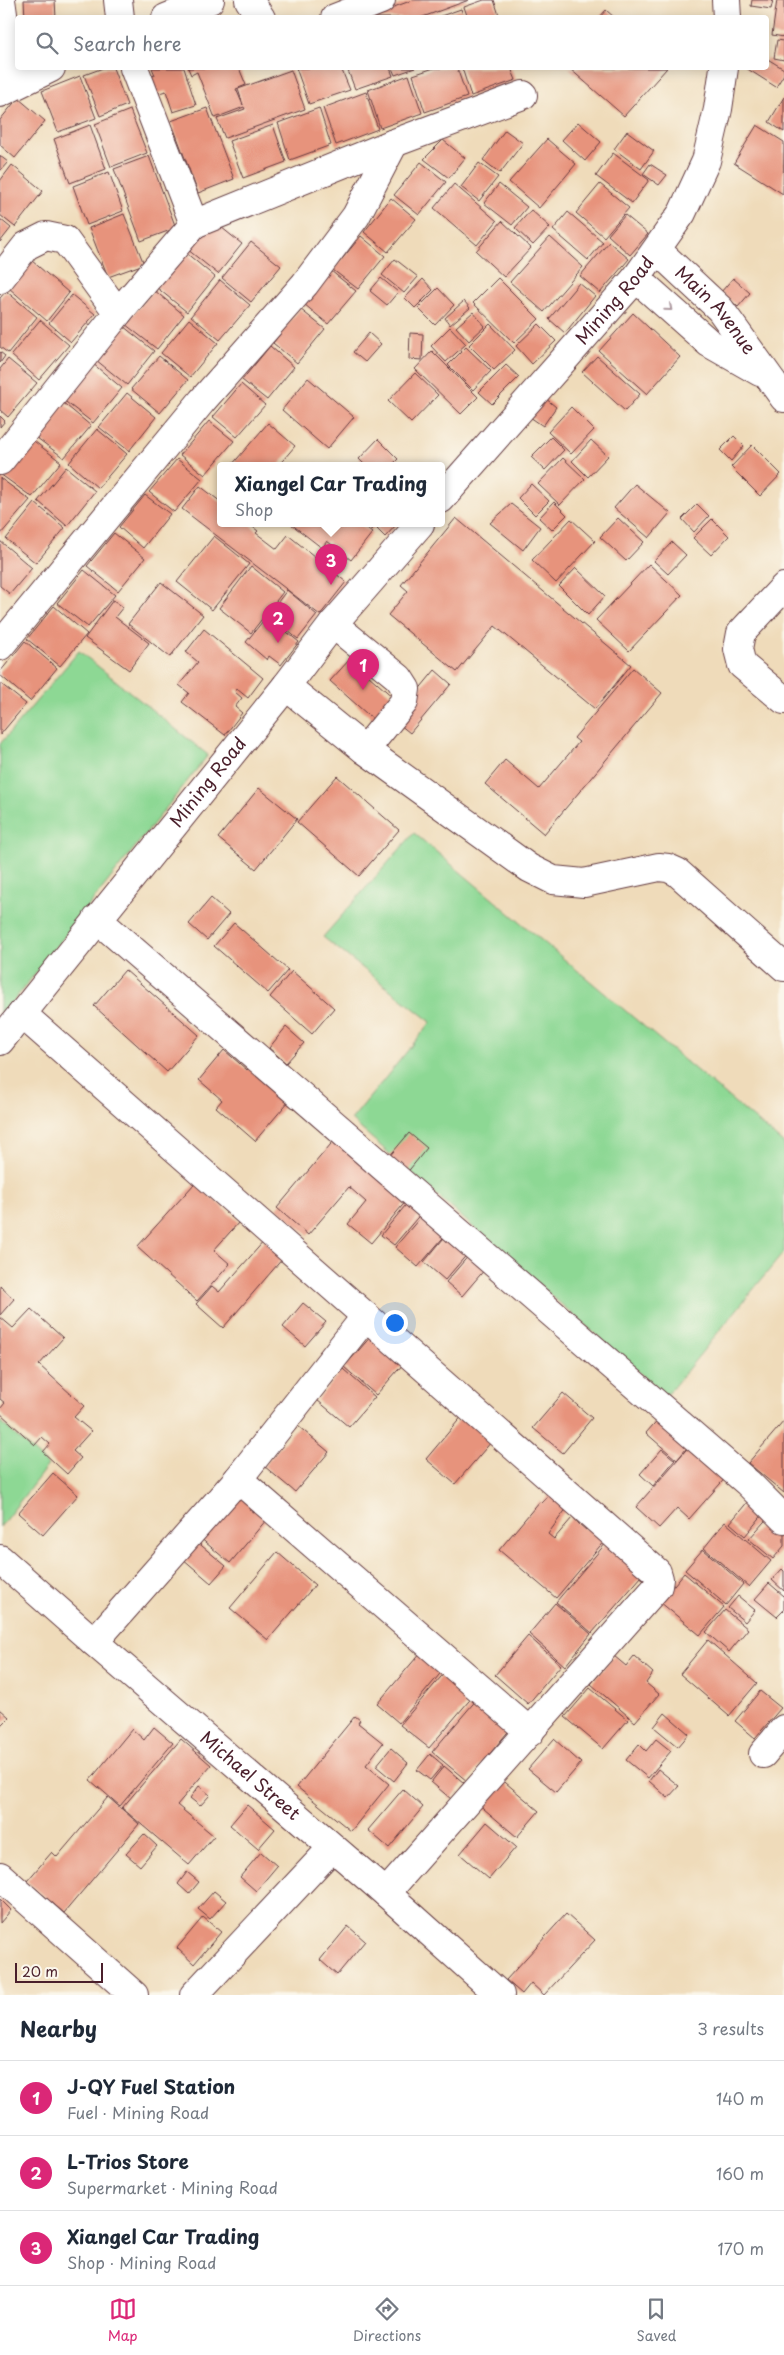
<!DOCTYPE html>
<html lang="en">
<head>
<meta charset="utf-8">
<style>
	:root { --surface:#fff; --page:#f2f2f3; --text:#1f2937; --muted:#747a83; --line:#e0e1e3; --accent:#db2777 }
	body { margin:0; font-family:"Playpen Sans",sans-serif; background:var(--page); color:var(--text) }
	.scale { position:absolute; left:15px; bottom:12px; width:88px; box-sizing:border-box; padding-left:5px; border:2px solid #4a1f2b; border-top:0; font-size:14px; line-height:18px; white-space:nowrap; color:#4a1f2b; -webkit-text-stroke:4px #fbf7ec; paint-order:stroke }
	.you { position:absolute; left:394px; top:1322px; width:18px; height:18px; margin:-12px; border:4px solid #fff; border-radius:50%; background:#1a73e8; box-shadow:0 0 0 8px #1a73e833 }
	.badge { display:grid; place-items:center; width:32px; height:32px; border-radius:50%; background:var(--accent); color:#fff; font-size:16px; font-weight:700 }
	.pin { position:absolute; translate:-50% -41px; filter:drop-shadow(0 1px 2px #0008) }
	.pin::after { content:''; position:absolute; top:26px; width:18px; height:15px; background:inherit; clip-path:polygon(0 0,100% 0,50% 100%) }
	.popup { position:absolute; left:217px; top:462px; width:228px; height:65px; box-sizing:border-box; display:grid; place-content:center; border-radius:5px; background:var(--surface); filter:drop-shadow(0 1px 4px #0005); font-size:16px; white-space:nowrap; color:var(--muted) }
	.popup b { font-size:19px; color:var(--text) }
	.popup::after { content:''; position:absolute; left:50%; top:100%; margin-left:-10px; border:10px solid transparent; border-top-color:var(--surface) }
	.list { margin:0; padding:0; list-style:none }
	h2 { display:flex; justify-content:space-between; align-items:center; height:65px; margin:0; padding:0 20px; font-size:21px }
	h2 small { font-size:16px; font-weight:400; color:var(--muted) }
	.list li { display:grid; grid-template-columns:32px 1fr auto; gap:15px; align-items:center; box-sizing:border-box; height:75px; padding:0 20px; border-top:1px solid var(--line) }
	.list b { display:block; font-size:19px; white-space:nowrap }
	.list p { margin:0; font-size:16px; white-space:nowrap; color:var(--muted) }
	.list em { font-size:16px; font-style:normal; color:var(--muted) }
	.icon { flex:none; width:28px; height:28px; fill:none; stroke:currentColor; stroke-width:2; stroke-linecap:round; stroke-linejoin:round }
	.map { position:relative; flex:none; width:784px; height:1995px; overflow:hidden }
	.search { position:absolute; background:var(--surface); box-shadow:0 2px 12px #0003; left:15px; right:15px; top:15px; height:55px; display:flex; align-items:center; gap:12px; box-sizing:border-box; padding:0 18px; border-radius:5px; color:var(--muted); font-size:19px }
	.sheet { height:290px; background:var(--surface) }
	nav { display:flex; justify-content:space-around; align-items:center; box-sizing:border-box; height:70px; border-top:1px solid var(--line); background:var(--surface); font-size:14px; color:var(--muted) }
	nav a { display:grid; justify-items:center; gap:2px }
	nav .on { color:var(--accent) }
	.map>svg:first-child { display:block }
	.green { fill:#8dd894; stroke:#6c7c60 }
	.building { fill:#e7937c }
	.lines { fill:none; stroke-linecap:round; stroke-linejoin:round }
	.minor-casing { stroke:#633b40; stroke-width:30 }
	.minor { stroke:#fff; stroke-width:28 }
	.oneway { stroke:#ae9aa0 }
	.labels { text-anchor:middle; stroke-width:4; stroke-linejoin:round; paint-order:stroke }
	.street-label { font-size:18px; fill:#4a1f2b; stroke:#fbf7ec }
</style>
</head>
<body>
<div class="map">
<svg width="784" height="1995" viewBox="0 0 784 1995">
	<rect width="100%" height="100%" fill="#fbf7ec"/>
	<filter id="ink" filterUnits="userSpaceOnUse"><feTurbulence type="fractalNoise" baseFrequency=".02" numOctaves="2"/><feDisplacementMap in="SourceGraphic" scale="10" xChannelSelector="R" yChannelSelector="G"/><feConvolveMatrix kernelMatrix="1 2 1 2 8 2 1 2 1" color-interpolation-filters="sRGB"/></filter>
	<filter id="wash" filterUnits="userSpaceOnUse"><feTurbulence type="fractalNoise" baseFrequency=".0096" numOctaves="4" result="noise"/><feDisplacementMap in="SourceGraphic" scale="20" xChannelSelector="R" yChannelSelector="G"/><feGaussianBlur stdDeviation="1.12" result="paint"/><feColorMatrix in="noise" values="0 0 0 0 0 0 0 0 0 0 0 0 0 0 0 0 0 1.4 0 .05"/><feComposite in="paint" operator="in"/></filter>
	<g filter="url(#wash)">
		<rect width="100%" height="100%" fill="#efdbba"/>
		<g class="green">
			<polygon points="79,651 208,755 0,1018 0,744"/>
			<polygon points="414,833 784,1144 784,1252 666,1396 351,1120 431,1022 323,937"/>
			<polygon points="0,1421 48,1465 0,1527"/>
		</g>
		<g id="blocks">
			<g class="building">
				<polygon points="24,0 55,0 56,18 25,18"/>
				<polygon points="413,0 469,0 420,18 364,18"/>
				<polygon points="484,0 494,0 500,18 468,18 464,7"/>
				<polygon points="752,0 773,0 771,9 751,6"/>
				<polygon points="777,0 784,0 784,37 772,35"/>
				<polygon points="461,9 464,18 438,18 438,17"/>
				<polygon points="606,10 615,18 599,18"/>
				<polygon points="777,40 784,41 784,60 774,58"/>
				<polygon points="766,58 784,69 784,74 776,87 746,68 766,68"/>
				<polygon points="103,68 113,68 127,105 100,116 84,75"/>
				<polygon points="152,68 184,68 196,105 173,112 166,91 152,95 146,79 155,75"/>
				<polygon points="188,68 239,68 246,85 236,89 243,105 238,89 291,70 305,109 225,138 217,119 245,109 244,107 215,118 197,72 191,75"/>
				<polygon points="296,68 341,68 350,90 309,104"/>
				<polygon points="347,68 390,68 393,76 355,89"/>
				<polygon points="392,68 415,68 395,75"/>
				<polygon points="434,68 457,68 467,97 425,112 413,75"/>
				<polygon points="462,68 511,68 516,80 471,96"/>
				<polygon points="569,68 667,68 624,116"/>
				<polygon points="409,75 422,113 380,128 368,90"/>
				<polygon points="80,76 96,118 58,132 42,91"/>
				<polygon points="366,92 378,129 336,145 323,108"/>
				<polygon points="784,97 784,132 769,122"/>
				<polygon points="18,98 45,121 15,158 0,145 0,120"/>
				<polygon points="207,108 234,179 198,193 171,121"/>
				<polygon points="319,108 331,145 290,160 278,123"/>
				<polygon points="130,110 147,153 111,167 95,124"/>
				<polygon points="578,122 601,142 585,161 562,140"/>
				<polygon points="90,125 106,169 70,183 54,139"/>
				<polygon points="273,125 286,162 243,178 229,141"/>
				<polygon points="757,125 784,142 783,194 734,163"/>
				<polygon points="505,130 523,143 500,173 483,160"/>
				<polygon points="627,131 654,151 641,169 614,149"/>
				<polygon points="547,139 576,164 539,208 509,182"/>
				<polygon points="443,140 465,158 449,178 424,159"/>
				<polygon points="613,153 649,180 632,203 596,176"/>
				<polygon points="0,156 8,162 0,171"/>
				<polygon points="149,156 176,228 141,241 114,169"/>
				<polygon points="421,162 446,182 419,215 394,195"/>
				<polygon points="479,163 498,177 479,201 461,187"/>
				<polygon points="650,164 667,175 659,185 643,174"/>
				<polygon points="12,165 43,191 15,227 0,215 0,181"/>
				<polygon points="109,172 123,211 87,225 73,186"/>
				<polygon points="454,184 497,221 477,245 434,208"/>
				<polygon points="499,184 527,207 512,225 484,203"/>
				<polygon points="600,184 629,208 604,237 576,213"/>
				<polygon points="391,198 416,219 388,252 364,232"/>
				<polygon points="531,210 550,227 533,245 515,228"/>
				<polygon points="568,212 603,242 588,260 553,230"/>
				<polygon points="124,214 144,264 108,277 89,228"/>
				<polygon points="625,215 648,234 630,255 608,235"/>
				<polygon points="0,219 11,228 0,242"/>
				<polygon points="211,219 242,244 218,274 187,249"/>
				<polygon points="502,221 531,248 504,277 476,251"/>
				<polygon points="361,236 385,256 358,289 333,270"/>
				<polygon points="550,237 583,267 544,312 510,282"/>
				<polygon points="251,242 281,266 251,302 222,278"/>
				<polygon points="609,242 629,259 600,293 580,276"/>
				<polygon points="185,252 215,277 187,312 156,287"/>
				<polygon points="395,259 418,277 404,293 382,275"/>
				<polygon points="31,260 69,293 47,321 9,288"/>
				<polygon points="331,271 356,291 328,324 304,304"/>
				<polygon points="381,278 398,292 387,305 370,291"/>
				<polygon points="498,278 539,319 514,343 473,303"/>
				<polygon points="733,278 750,293 738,307 721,292"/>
				<polygon points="423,279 433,290 415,308 405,298"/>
				<polygon points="220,280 250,305 220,340 191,316"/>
				<polygon points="579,283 595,296 565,333 549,319"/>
				<polygon points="438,288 454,305 435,325 418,308"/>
				<polygon points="154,290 184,315 157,349 125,324"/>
				<polygon points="6,291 37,317 8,353 0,347 0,298"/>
				<polygon points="72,295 95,314 71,342 49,323"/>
				<polygon points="464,301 470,308 450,325 445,318"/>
				<polygon points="300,309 325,329 297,363 273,343"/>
				<polygon points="473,312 485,326 469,341 456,327"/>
				<polygon points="633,313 680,357 647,394 599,351"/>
				<polygon points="189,319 218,343 190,377 161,353"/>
				<polygon points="40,320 69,345 39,380 11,355"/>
				<polygon points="490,324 515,350 494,370 469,345"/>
				<polygon points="539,324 556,341 532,364 516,346"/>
				<polygon points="123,326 154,351 127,385 96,360"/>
				<polygon points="450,327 466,344 446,362 431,346"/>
				<polygon points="369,333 381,344 365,362 353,352"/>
				<polygon points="410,333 423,334 422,360 409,359"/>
				<polygon points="270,346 294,367 267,400 242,380"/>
				<polygon points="466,347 491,371 473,390 448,365"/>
				<polygon points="432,351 478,397 461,414 415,369"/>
				<polygon points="0,352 5,356 0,363"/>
				<polygon points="159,356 188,380 160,413 131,389"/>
				<polygon points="597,356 640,394 625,411 582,372"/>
				<polygon points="8,359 37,383 8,417 0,410 0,369"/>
				<polygon points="92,363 122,388 93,423 62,399"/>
				<polygon points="506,365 519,377 492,404 479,392"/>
				<polygon points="415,373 438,395 411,423 388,401"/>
				<polygon points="308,378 354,417 327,449 282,410"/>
				<polygon points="241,384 265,405 237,437 213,417"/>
				<polygon points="127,393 156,417 129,451 99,427"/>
				<polygon points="545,398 556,407 543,426 530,417"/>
				<polygon points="61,401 91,426 64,458 33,435"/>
				<polygon points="571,407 594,430 571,454 548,432"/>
				<polygon points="0,416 5,421 0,427"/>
				<polygon points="209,421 234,441 205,475 180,455"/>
				<polygon points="268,423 295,446 278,466 231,466"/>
				<polygon points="97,429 127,454 98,488 69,463"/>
				<polygon points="734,436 744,446 731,461 720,450"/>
				<polygon points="551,437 564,450 545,470 531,457"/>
				<polygon points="30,438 61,462 32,497 0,474"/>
				<polygon points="378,439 398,459 391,466 366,466 359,459"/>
				<polygon points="591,440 608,456 588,477 572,461"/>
				<polygon points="752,445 781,474 760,496 731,467"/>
				<polygon points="563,458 585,479 560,505 538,484"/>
				<polygon points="177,459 202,479 174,512 149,492"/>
				<polygon points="66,467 95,491 67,526 38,501"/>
				<polygon points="0,478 30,500 0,535"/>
				<polygon points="531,484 549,501 535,515 518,498"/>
				<polygon points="635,484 670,513 649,538 614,508"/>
				<polygon points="200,486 221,502 221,524 249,524 258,531 256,533 277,549 288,535 346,582 320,615 182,509"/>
				<polygon points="145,495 170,514 143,548 119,527"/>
				<polygon points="554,502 567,515 552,530 539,518"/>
				<polygon points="35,503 65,528 36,563 6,539"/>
				<polygon points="511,504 540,527 523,550 490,523"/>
				<polygon points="697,504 709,516 694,532 682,519"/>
				<polygon points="456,518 631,665 595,709 495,626 457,672 388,615 408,591 401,585"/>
				<polygon points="618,518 644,542 626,561 600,537"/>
				<polygon points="571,519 595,541 556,583 532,560"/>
				<polygon points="712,519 729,536 711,555 693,538"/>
				<polygon points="291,524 360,524 372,533 351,560 327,541 322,548"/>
				<polygon points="364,524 377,524 372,530"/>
				<polygon points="381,524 397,524 385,537 377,529"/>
				<polygon points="114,533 145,558 118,591 87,566"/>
				<polygon points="214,536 249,564 212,610 177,582"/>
				<polygon points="0,541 32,568 10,594 0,586"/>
				<polygon points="672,542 686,555 668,574 654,561"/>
				<polygon points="649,564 682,595 629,651 596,620"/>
				<polygon points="251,566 283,592 251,633 219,608"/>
				<polygon points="576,568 605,596 588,615 559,586"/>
				<polygon points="84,570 115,595 88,627 57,603"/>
				<polygon points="161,582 203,615 170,657 128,624"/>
				<polygon points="287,590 317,615 298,639 268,615"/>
				<polygon points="113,600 123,607 115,617 149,643 129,670 85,638"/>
				<polygon points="54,606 87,634 60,666 27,639"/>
				<polygon points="267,616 299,642 281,665 269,656 267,660 246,642"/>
				<polygon points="204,629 263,678 248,698 237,689 235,692 242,698 235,707 242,713 225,735 182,702 189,693 179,685 198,662 186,652"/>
				<polygon points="25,641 57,668 30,701 0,675 0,672"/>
				<polygon points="350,659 395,699 376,722 330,681"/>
				<polygon points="633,668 662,693 544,834 485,784 505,760 539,789 579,742 574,738"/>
				<polygon points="435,670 451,684 410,733 394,720"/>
				<polygon points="0,683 26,704 0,735"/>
				<polygon points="337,776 399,830 359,876 297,822"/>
				<polygon points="259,788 297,819 256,869 218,838"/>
				<polygon points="211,898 229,914 207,940 189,924"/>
				<polygon points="234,923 288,970 268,993 214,946"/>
				<polygon points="125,970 199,1035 167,1072 94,1006"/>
				<polygon points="292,971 334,1008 312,1034 270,997"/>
				<polygon points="286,1027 304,1043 286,1063 269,1048"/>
				<polygon points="224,1050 247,1070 249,1068 289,1101 255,1141 216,1107 222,1100 199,1080"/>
				<polygon points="409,1133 427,1148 406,1174 388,1158"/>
				<polygon points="336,1138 407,1200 371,1243 348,1224 366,1202 349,1187 308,1235 277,1208"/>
				<polygon points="195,1183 239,1222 214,1250 230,1264 197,1301 137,1247"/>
				<polygon points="410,1200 423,1211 394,1245 381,1235"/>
				<polygon points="425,1212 448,1232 418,1267 395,1247"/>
				<polygon points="448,1233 469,1252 445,1280 424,1262"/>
				<polygon points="265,1240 284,1257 223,1328 196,1304 212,1286 219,1292"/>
				<polygon points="470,1254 486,1268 462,1296 446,1282"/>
				<polygon points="0,1286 14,1299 0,1315"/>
				<polygon points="303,1303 326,1322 305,1346 283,1327"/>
				<polygon points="31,1309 63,1338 39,1365 84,1406 74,1417 91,1431 73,1451 81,1458 67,1474 43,1452 50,1444 42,1437 35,1445 0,1413 0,1409 5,1403 0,1399 0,1317 13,1328"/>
				<polygon points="373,1334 405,1362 376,1395 344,1367"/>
				<polygon points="343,1369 375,1397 349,1427 317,1400"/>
				<polygon points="563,1393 592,1418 563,1453 533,1428"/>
				<polygon points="463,1415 492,1441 455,1484 426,1459"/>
				<polygon points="661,1416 691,1443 677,1460 646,1433"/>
				<polygon points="784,1421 784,1493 748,1463"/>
				<polygon points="298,1426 329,1452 295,1492 264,1466"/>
				<polygon points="692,1443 728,1475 689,1519 677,1508 659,1528 636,1507"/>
				<polygon points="662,1449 675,1460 653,1486 640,1474"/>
				<polygon points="53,1473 78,1495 43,1535 18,1513"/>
				<polygon points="556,1488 572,1501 548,1534 554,1539 572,1518 586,1530 595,1519 611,1533 556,1598 499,1550 540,1501 542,1503"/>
				<polygon points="237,1493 267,1519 230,1563 199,1537"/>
				<polygon points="749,1500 764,1513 745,1536 730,1523"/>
				<polygon points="771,1514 784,1525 784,1546 773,1559 749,1539"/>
				<polygon points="725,1522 771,1561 749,1587 704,1548"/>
				<polygon points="612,1536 649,1568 592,1633 556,1602"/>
				<polygon points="196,1541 226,1566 211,1583 182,1558"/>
				<polygon points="703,1549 743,1584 726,1605 685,1570"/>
				<polygon points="277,1552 315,1585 268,1640 230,1608"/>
				<polygon points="782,1569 784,1571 784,1591 772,1580"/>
				<polygon points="684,1573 724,1607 700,1635 660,1602"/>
				<polygon points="769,1583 784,1596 784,1610 777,1617 755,1599"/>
				<polygon points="738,1596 755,1610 745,1622 728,1608"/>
				<polygon points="555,1603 591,1634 565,1666 529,1634"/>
				<polygon points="725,1610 748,1629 729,1652 706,1632"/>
				<polygon points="528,1636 561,1665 528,1704 495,1675"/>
				<polygon points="708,1640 757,1683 729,1716 680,1674"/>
				<polygon points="422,1651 444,1669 399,1723 377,1704"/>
				<polygon points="614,1656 626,1666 634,1656 653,1673 646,1683 659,1694 635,1722 591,1684"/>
				<polygon points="446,1671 474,1695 429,1748 400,1725"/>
				<polygon points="590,1688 628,1720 603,1749 565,1717"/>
				<polygon points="760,1691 781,1708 755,1738 735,1721"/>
				<polygon points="478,1698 512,1727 467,1781 432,1752"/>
				<polygon points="0,1709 9,1717 0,1726"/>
				<polygon points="665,1713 689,1734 678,1747 654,1727"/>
				<polygon points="355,1716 360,1720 358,1723 383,1743 366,1765 389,1784 351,1831 297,1787"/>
				<polygon points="154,1727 173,1743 120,1806 90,1780 132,1729 144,1740"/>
				<polygon points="181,1739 211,1765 177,1805 214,1836 189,1865 122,1808"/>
				<polygon points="554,1739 581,1763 556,1792 528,1769"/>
				<polygon points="656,1739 671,1751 648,1778 626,1760 639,1744 646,1751"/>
				<polygon points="391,1748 408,1763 394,1781 376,1766"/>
				<polygon points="430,1754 443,1765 430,1780 417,1770"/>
				<polygon points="444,1766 464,1783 451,1799 431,1782"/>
				<polygon points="658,1769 679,1786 668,1798 649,1781"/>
				<polygon points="499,1777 539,1811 517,1837 477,1803"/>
				<polygon points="199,1786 210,1795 200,1806 190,1798"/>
				<polygon points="403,1789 423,1807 389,1848 368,1830"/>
				<polygon points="108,1797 139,1824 64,1913 27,1881 52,1852 57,1857"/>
				<polygon points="247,1805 275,1829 258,1849 230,1825"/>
				<polygon points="487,1822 516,1847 489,1879 460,1854"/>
				<polygon points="144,1834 157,1846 140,1866 126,1854"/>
				<polygon points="261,1852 277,1866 256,1891 240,1877"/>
				<polygon points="187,1872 199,1882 189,1894 178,1884"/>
				<polygon points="214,1891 226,1901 210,1919 198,1909"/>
				<polygon points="0,1899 11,1910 0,1923"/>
				<polygon points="566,1914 595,1940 544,1995 531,1983 522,1994 506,1980"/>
				<polygon points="203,1917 221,1932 194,1964 177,1948"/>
				<polygon points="348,1926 365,1941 337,1975 320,1960"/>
			</g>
		</g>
	</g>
	<g filter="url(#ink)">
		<use href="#blocks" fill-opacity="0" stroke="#633b40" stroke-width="1"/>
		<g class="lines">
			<g class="minor-casing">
				<g id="minor">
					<polyline points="1,0 13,85"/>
					<polyline points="118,0 120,18"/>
					<polyline points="249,0 261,18"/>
					<polyline points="726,0 727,18"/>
					<polyline points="166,18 210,0"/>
					<polyline points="335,18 381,0"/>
					<polyline points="134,68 194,224 394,143 523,95"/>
					<polyline points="0,93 51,68"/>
					<path id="s1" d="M657,250L720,309L784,398"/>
					<polyline points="636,278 709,343 760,372"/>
					<polyline points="0,279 26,246 46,236 65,240 118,313"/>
					<polyline points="0,461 118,313 194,224"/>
					<path id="s2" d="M441,499L636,278L682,213L706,161L718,109L724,68"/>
					<polyline points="784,587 741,633 738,649 742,665 784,700"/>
					<polyline points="333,624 399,678 406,689 404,702 365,750"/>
					<polyline points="0,646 202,401 305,284 356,216 394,143"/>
					<polyline points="286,686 365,750 529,868 553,880 584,883 659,867 668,868 677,872 784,967"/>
					<polyline points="97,919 748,1483 784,1519"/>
					<polyline points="22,1014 657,1572 659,1579 658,1586 386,1893"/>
					<path id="s3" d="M0,1041L286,686L333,624L420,524"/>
					<polyline points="238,1479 530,1732"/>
					<path id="s4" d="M0,1559L94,1642L386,1893L500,1995"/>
					<polyline points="94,1642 238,1479 366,1316"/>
					<polyline points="763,1754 784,1729"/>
					<polyline points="0,1876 134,1995"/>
					<polyline points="194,1995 332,1848"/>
				</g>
			</g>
			<use href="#minor" class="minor"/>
		</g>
		<defs><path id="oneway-chevron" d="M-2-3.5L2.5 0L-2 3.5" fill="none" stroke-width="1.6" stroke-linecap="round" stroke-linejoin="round" transform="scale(1.25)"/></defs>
		<use class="oneway" href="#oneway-chevron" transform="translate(669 308) rotate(41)"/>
	</g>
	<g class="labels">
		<g class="street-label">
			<text dy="6" stroke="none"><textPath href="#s2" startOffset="264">Mining Road</textPath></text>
			<text dy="6" stroke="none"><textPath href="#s1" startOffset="84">Main Avenue</textPath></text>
			<text dy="6" stroke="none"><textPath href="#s3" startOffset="332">Mining Road</textPath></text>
			<text dy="6" stroke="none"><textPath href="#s4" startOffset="331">Michael Street</textPath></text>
		</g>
	</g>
</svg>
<div class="scale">20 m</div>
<div class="you"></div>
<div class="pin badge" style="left:363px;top:690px">1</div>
<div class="pin badge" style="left:278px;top:643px">2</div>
<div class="pin badge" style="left:331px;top:585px">3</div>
<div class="popup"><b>Xiangel Car Trading</b>Shop</div>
<div class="search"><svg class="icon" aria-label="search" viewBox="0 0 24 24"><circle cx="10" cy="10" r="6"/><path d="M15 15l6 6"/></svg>Search here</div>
</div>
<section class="sheet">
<h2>Nearby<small>3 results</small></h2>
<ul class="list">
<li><span class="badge">1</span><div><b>J-QY Fuel Station</b><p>Fuel · Mining Road</p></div><em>140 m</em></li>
<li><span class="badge">2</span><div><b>L-Trios Store</b><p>Supermarket · Mining Road</p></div><em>160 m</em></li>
<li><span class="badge">3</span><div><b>Xiangel Car Trading</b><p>Shop · Mining Road</p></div><em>170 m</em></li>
</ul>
</section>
<nav>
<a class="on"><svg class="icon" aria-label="map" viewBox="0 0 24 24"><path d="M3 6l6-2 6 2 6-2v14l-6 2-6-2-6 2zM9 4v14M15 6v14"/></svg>Map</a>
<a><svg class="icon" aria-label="directions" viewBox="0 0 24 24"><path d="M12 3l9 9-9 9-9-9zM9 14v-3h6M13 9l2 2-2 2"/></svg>Directions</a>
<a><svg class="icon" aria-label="saved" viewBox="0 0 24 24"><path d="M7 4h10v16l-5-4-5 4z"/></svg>Saved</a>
</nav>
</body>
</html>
